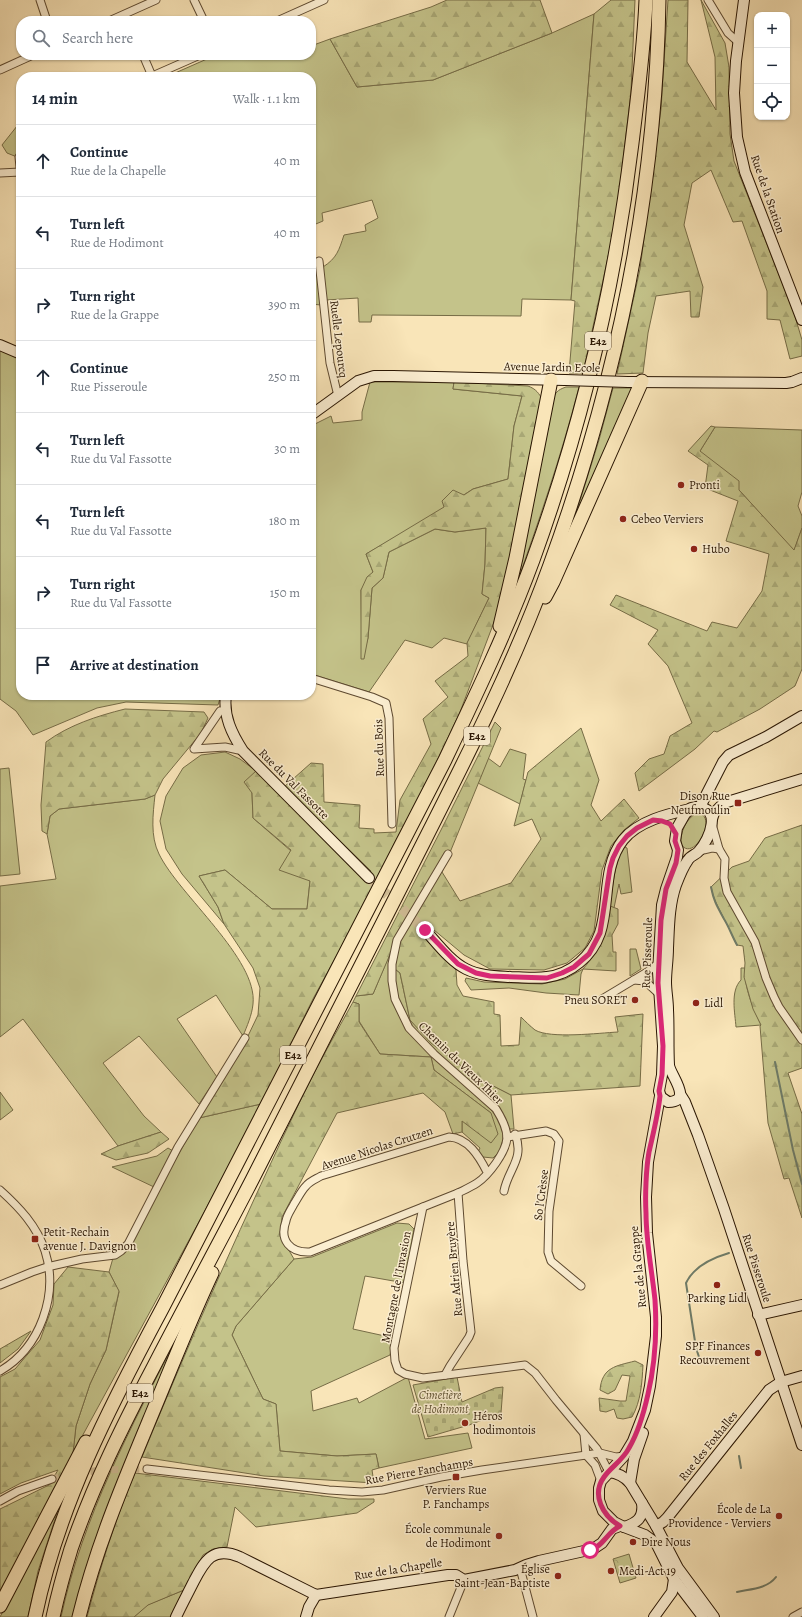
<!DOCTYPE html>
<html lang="en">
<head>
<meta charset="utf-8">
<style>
	:root { --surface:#fff; --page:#f6f6f7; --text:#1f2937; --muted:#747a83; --line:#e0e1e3 }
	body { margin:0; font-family:Alegreya,serif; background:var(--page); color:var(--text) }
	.controls { position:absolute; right:12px; top:12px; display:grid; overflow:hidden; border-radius:8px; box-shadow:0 1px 3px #0004 }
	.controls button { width:36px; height:36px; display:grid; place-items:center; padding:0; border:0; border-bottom:1px solid var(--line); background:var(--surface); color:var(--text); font:20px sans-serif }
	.stop { position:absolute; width:12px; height:12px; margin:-9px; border:3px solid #db2777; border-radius:50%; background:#fff }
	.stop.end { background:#db2777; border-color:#fff; box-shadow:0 1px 4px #0008 }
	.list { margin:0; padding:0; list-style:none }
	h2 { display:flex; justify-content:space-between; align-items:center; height:52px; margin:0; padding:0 16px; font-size:17px }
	h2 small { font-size:13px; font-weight:400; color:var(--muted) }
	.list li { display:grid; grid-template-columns:26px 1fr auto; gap:12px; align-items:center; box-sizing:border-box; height:72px; padding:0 16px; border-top:1px solid var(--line) }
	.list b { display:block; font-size:15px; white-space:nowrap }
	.list p { margin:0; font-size:13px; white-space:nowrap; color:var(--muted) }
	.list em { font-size:13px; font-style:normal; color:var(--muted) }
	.icon { flex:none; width:22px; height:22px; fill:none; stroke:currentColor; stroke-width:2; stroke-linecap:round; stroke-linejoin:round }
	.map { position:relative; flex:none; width:802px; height:1617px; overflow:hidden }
	.search { position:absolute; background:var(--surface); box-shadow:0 1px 3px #0004; left:16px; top:16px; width:300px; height:44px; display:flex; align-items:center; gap:10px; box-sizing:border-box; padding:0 14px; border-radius:16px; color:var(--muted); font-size:15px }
	.panel { position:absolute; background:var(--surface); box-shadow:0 1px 3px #0004; left:16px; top:72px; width:300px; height:628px; border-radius:16px }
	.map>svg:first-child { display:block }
	.green { fill:#c4c38a; stroke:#766c46 }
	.forest { fill:url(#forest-firs); stroke:#766c46 }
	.cemetery { fill:url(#cemetery-stones); stroke:#766c46 }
	.park { fill:url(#park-crowns); stroke:#766c46 }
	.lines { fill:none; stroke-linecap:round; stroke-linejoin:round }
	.stream { stroke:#6f7b67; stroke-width:2 }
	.street-tunnel { stroke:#cfbb94; stroke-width:7; stroke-dasharray:7 3.5; stroke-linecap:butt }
	.secondary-tunnel { stroke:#cfbb94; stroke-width:10; stroke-dasharray:10 5; stroke-linecap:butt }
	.street-casing { stroke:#5d4930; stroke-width:9 }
	.secondary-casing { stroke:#291502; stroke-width:12 }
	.highway-casing { stroke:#291502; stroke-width:15 }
	.street { stroke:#fbeed1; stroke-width:7 }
	.secondary { stroke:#fbeed1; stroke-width:10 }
	.highway { stroke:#f9e5b8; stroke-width:13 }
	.secondary-bridge-casing { stroke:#291502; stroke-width:12; stroke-linecap:butt }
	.secondary-bridge { stroke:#fbeed1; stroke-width:10 }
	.route { stroke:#db2777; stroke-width:5 }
	.poi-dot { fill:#8f2418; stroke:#fbeed1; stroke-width:1.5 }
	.labels { text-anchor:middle; stroke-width:3; stroke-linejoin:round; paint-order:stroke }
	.shield { fill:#fbeed1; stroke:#685640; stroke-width:1 }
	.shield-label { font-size:11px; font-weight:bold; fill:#291502 }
	.street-label { font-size:12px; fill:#291502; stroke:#fbeed1 }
	.poi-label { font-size:12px; fill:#291502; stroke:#fbeed1; text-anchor:start }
	.park-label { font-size:12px; font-style:italic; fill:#5f5232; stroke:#fbeed1 }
</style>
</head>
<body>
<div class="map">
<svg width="802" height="1617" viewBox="0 0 802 1617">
	<defs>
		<pattern id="forest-firs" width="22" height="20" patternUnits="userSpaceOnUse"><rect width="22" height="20" fill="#c4c38a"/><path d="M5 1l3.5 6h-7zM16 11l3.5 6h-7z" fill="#a8a775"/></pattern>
		<pattern id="cemetery-stones" width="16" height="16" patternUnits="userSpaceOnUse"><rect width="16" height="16" fill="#c4c38a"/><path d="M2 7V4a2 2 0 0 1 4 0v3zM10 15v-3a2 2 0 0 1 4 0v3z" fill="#a8a775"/></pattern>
		<pattern id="park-crowns" width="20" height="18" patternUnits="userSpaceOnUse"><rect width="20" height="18" fill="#c4c38a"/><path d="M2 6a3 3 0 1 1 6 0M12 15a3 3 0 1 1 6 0" fill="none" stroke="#a8a775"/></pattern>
	</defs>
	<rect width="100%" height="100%" fill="#f9e5b8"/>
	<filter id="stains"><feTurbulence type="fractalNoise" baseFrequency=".005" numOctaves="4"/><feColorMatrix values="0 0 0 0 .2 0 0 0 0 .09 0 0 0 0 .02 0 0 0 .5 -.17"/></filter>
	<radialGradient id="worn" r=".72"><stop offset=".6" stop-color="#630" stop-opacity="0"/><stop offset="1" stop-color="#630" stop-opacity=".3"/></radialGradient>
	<g class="green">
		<path d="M594,14L571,300L522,299L521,316L372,315L371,322H359L358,298L326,300L323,267C337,258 339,250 344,235L366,231L365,225L378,218L372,200L322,213L323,221L311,226V77H166L216,55H311V46L330,39L357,87L433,80L552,33Z"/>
		<polygon points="21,121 21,146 17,157 7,153 2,145"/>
		<polygon points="311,227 321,305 311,304"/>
		<polygon points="0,350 21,358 21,695 221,695 218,705 126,702 97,708 33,735 16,711 0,699"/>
		<polygon points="370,382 454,382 453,389 522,396 514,426 508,479 473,489 420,523 366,554 373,572 361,590 362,659 368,638 372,588 383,578 389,552 435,529 455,532 486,528 485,564 482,594 489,598 467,644 444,638 432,648 405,640 369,692 311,674 311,426 331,416 333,423 362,420 362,412"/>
		<path d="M566,387H579C561,457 538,524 514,591L552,401C555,393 557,390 566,387Z"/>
		<polygon points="613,388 632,388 573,523 599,440"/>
		<polygon points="715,427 802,430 802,492 798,506 802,516 802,528 794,551 739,490 700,451"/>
		<polygon points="510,749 526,754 523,779 526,780 520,804 478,783 488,758 500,767"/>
		<polygon points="225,752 240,759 256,771 252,793 253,818 291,851 310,881 307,909 272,909 225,870 199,876 218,907 224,924 182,874 166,849 160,821 166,796 183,768 201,755"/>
		<polygon points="9,768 20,874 0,876 0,769"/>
		<path d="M155,795C153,814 150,836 159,854C179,895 258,959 253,1004C252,1015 247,1026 243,1036L216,995L177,1019L217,1077L199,1104L139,1036L103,1063L144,1116L161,1132L118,1146L23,1019L0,1037V886L56,879L47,834L50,816L59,809L145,799Z"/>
		<path d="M697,813C720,815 693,864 681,844C680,833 686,818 697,813Z"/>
		<path d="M623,846L627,848L632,892L621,894L619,884L614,908L610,906C613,883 614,868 623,846Z"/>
		<polygon points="394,944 395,1005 408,1032 486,1104 498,1118 504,1135 500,1151 493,1158 483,1157 478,1152 480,1148 462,1132 462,1120 491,1113 434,1070 431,1057 380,1054 359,1021 359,1004 353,1002 356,996 373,994"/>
		<polygon points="630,949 636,949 641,969 630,976"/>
		<path d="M741,968H745C744,988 753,1008 761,1025L736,1027C735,1013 730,991 741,980Z"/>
		<polygon points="395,969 400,973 410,1020 476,1077 511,1095 514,1129 509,1129 499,1109 431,1048 409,1024 401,1008 396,989"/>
		<polygon points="583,969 581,974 579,995 546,993 509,988 471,990 465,981 466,978 484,982 542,984 565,979"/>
		<polygon points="0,1092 13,1110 0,1120"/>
		<polygon points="261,1104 200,1220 73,1453 76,1426 90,1384 106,1350 119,1292 109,1272 113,1258 127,1251 146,1212 199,1118"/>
		<polygon points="168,1148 173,1151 154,1187 112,1167 157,1156"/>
		<polygon points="397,1223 409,1224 414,1229 405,1283 365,1276 353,1329 394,1338 390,1355 311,1391 313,1411 357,1398 359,1403 408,1377 425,1439 468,1433 472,1448 379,1468 376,1454 337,1456 280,1451 276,1404 263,1399 232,1335 236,1326 294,1259 312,1257"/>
		<path d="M178,1336L74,1617H61C83,1516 131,1427 178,1336Z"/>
		<polygon points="61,1501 38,1571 28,1617 0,1617"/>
		<polygon points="184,1590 170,1617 134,1617 147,1605"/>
	</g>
	<g class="forest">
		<polygon points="447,0 540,0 552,33 433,80 357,87 330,39 431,7"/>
		<polygon points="611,0 635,0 631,92 616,220 583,373 569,373 575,301 571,300 594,14"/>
		<polygon points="668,0 688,0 687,62 716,110 715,57 701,0 725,43 729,67 730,134 734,161 794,313 802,340 802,356 790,359 780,320 767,319 767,291 742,221 733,222 711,170 692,183 684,225 703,287 699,317 691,317 690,291 656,296 648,333 643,373 617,374 640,269 661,109"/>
		<path d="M454,382L528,386C536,389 539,393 543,401L502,601L460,712L429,778L394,844L371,893L314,997L261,1104L199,1118L247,1038L258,1015L260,988L253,968L224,924L218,907L199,876L225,870L272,909H307L310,881L279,870L291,850L253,818L252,793L244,782L256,771L366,880L371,871L284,787L311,763L323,764L324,802L360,805L359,828L374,829V833L396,832L400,800L431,744L423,719L448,697L435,681L468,656L467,643L489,598L482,594L485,564L486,528L455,532L435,529L389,552L383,578L372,588L368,638L364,659H361V590L367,577L373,572L366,554L444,507L442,501L453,490L464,495L473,489L508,479L514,426L522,396L453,389Z"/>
		<polygon points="711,426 715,427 700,451 739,481 739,490 794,550 802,528 802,669 795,686 760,709 717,732 714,731 695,749 639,791 635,773 649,759 664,754 670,736 692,723 668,666 648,644 658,630 610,605 616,595 707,631 712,622 737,628 762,591 769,554 726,541 738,501 705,488 708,465 688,451"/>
		<path d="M125,709L204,712L208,718L201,733L163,779L155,795L145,799L59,809L50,816L47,834L42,831L41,805L46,742C69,725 97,716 125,709Z"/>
		<path d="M495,722L501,728L442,872L460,901L511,883L541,839L532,819L514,826L528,772L581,728L599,780L591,805L601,821L624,799L639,818L624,830L611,846L602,870L594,931L585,948L567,963L544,970L490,969L464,955L434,930L427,941L456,970L457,985L463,996L494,1002V1014L500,1015L501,1046L519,1045L521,1017C525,1021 530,1026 535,1030C550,1039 599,1033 618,1032L615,1017L643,1014L640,1086L511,1095L476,1077L431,1043L410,1020L400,973L395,969L398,946L394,945L373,994L356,996L442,828Z"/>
		<path d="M802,825V1068L788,1073L802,1114V1218L789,1178L784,1179L768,1123L760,1026L761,1025L753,1009L744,977L745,963L743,946L737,945C732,936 729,927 724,919C718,906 714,901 711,887L732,867L749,861L765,838Z"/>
		<path d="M610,906L618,909V924L612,935L613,952H616V971L583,969C600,949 607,933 610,906Z"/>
		<path d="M353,1002L359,1004V1022L380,1054L431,1057L434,1070L491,1113L498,1134L491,1143L462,1121V1132L453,1134L445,1112L423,1093L337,1113L282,1217L280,1235L294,1259L236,1326L232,1335L263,1399L276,1404L280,1451L337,1456L376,1454L379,1468L372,1470L374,1483L264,1476L142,1457C192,1335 246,1214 303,1095C318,1064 336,1033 353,1002Z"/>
		<polygon points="161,1132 169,1139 148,1153 116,1160 101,1154 118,1146"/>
		<polygon points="68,1267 109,1272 119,1291 106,1350 90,1384 76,1426 73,1453 0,1593 0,1509 49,1485 58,1470 21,1483 0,1494 0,1377 15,1369 40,1340 53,1305 54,1284"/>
		<polygon points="31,1331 18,1349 0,1363 0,1349"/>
		<path d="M635,1361L643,1365C642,1383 641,1401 632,1417L623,1419L617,1418L614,1409L606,1412L600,1411L599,1398L620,1401H626L630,1376L622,1375L615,1390L608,1394L600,1390C602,1367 616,1366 635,1361Z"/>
		<path d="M135,1473L348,1499H374V1502L357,1513L256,1527L235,1507L227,1547L213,1549L203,1555L184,1590L148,1605L134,1617H87C100,1568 115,1520 135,1473Z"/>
	</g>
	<polygon class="cemetery" points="457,1377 462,1402 495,1388 503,1387 501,1413 469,1425 428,1437 413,1385"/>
	<polygon class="park" points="629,1554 636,1578 620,1583 613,1559"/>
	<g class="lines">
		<g class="stream">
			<path d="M711,887C714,902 717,906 724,919C729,927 732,936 737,945"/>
			<polyline points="775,1062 793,1150 802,1184"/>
			<path d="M699,1357L696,1348L686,1283C694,1266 712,1258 729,1253"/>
			<polyline points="739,1456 741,1468"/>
			<path d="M737,1592C750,1589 767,1589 776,1577"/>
		</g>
		<g class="street-tunnel">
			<polyline points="80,1473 101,1470 147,1469"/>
			<polyline points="52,1479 69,1475"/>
		</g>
		<polyline class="secondary-tunnel" points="369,878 425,930"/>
		<g class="street-casing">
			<g id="street">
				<polyline points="40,0 47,21"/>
				<polyline points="194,0 204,21"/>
				<polyline points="708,0 728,33 738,42"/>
				<polyline points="109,21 156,0"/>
				<polyline points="277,21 324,0"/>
				<polyline points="143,55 152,76"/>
				<polyline points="0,70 33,55"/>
				<polyline points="150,77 200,55"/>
				<polyline points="21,154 19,157 21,177"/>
				<polyline points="0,173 20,172"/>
				<polyline points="319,261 330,363 338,396"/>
				<polyline points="311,678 372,697 386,703 389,718 392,824"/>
				<polyline points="220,711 194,749 225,747 243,751"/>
				<polyline points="712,824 719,849 725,859 724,878 727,892 755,942 766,978 774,997 779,1007 802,1040"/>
				<polyline points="699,851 712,848 719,849"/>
				<path d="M448,854L397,940L392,964V981L395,999L409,1028L434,1054L496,1109C501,1117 507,1128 507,1138C506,1152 489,1175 477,1183C471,1187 464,1190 458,1193L310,1252C290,1253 279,1240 286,1221C287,1215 291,1210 294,1204C298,1198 301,1191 306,1186C310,1181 316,1179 321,1176L449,1137C468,1138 479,1156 487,1172"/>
				<polyline points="634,980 645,981 659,994"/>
				<polyline points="602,999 647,972 659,963"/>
				<polyline points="507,1137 546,1131 554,1134 559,1141 549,1211 548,1252 551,1261 581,1286"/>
				<path d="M0,1190C19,1207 37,1226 45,1251C59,1295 40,1348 0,1371"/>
				<path d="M504,1191C508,1169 525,1159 515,1134"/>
				<polyline points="423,1207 394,1348 395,1361 398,1370 405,1374 423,1378 525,1365 535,1373 556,1400 597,1449 609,1472"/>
				<polyline points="0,1285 32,1272 47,1267 82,1259 115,1255 121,1251 128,1244 178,1147 245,1038"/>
				<polyline points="445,1375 450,1366 469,1337 471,1332 463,1261 458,1193"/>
				<polyline points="584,1434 586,1455"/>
				<polyline points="586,1455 595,1465 601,1481"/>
				<polyline points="147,1469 329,1490 362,1492 383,1490 441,1477 482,1470 600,1453 616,1457 624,1456"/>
				<polyline points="0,1501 18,1491 52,1479"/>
				<polyline points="520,1568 533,1617"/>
				<polyline points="449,1617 464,1580"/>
				<polyline points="793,1617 802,1612"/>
			</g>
		</g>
		<g class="secondary-casing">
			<g id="secondary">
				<polyline points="744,0 736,61 734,93 737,137 745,172 802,320"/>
				<polyline points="0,345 21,354"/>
				<polyline points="628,382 786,383 792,382 802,378"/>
				<polyline points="311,415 358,381 374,376 393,376 565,380"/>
				<path d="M226,695C223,716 232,734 243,751L369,878"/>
				<path d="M695,807C723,806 710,839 699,851C696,855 691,855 688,860C683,867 679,877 676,885C669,905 669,927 668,948C668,960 666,971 666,982C666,991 668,1000 668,1010C669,1028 668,1046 669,1065C670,1075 694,1101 668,1102L661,1097L659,1091L662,1075L663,1046L658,972L662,905L666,889L677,857L678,850L675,841L677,828L685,814L691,808Z"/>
				<polyline points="700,807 723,762 729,755 766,737 802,716"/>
				<polyline points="712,819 714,813 724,803 802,779"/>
				<path d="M425,930C437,943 450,961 466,969C480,976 496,976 511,977C522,977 536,979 547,977C571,974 592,956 600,933C610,903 602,867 623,840C638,821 668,814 690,809"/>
				<polyline points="680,1094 685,1102 698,1135 724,1209 802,1445"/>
				<polyline points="660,1096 648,1162 646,1197 647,1233 656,1317 656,1336 650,1386 645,1410 633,1441 624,1456 601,1481 599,1488 599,1500 603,1511 614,1522 624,1527 645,1535 656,1543 674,1579 703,1617"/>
				<polyline points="758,1315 802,1305"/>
				<path d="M609,1472C618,1473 624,1476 630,1483L656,1526L678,1568L714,1617"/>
				<polyline points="630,1483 634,1459 643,1433"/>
				<polyline points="656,1526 663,1522 667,1518 769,1390 781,1382 802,1376"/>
				<path d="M624,1527C637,1523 644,1518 642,1503"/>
				<path d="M176,1617C181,1606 187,1595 193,1583C204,1562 212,1545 240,1557L316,1595L448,1575H456L464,1580L515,1570L526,1565L539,1561L593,1549L602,1543L612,1529L620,1526"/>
				<polyline points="306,1617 309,1607 316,1595"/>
				<polyline points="654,1617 672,1592 674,1579"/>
			</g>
		</g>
		<g class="highway-casing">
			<g id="highway">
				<polyline points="545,597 553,582 642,381"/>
				<polyline points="500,626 516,558 551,380"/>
				<polyline points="0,1606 86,1442"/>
				<path d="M35,1617C58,1506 110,1406 163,1307L445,760C476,695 508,628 533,560C582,425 615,285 632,143C638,95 644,48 646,0"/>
				<path d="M53,1617C58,1594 64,1572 71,1549C93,1485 123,1425 154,1366C186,1304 220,1242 252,1180C304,1079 355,977 407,875C458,774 511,673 550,565C616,384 656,193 659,0"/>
				<path d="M79,1617C96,1548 122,1486 149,1421C170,1371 189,1322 212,1273"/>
			</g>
		</g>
		<use href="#street" class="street"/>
		<use href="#secondary" class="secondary"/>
		<use href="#highway" class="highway"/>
		<g class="secondary-bridge-casing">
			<polyline id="secondary-bridge" points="565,380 628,382"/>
		</g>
		<use href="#secondary-bridge" class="secondary-bridge"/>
	</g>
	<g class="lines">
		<path class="route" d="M425,930L458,964L476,973L490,976L547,978L562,973L574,967L582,960L589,954L600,933L610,868L613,858L619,846L627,836L637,828L653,820L662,821L670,824L676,834L675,841L678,850L676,863L666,889L661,920L658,983L663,1046L662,1075L659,1091L660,1096C658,1115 653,1134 649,1152C646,1169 645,1196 646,1213C646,1242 652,1271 655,1300C657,1331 655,1364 648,1394C644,1412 639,1431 629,1448C623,1460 611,1467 604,1477C591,1495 603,1516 620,1526C607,1532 603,1547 590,1550"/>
	</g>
	<g class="poi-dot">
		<circle cx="681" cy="485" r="4"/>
		<circle cx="623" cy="519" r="4"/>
		<circle cx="694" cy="549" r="4"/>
		<rect x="734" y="799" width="8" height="8" rx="2"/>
		<circle cx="635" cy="1000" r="4"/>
		<circle cx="696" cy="1003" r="4"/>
		<rect x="31" y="1235" width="8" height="8" rx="2"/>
		<circle cx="717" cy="1285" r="4"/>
		<circle cx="758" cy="1353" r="4"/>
		<circle cx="465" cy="1423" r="4"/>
		<rect x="452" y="1473" width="8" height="8" rx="2"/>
		<circle cx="779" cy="1516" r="4"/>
		<circle cx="499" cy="1536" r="4"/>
		<circle cx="633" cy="1542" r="4"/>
		<circle cx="611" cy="1571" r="4"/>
		<circle cx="558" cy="1576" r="4"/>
	</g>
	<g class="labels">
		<g class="shield">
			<rect x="585" y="332" width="26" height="18" rx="3"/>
			<rect x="464" y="727" width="26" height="18" rx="3"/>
			<rect x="280" y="1046" width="26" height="18" rx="3"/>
			<rect x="127" y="1384" width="26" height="18" rx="3"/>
		</g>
		<g class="shield-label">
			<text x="598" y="345">E42</text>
			<text x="477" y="740">E42</text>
			<text x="293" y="1059">E42</text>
			<text x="140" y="1397">E42</text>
		</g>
		<g class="street-label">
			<text transform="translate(768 194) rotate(71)" y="4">Rue de la Station</text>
			<text transform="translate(339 339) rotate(83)" y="4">Ruelle Lepourcq</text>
			<text transform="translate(552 367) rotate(1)" y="4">Avenue Jardin Ecole</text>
			<text transform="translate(379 748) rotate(-92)" y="4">Rue du Bois</text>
			<text transform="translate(294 784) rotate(45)" y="4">Rue du Val Fassotte</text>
			<text transform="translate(647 953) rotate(-88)" y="4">Rue Pisseroule</text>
			<text transform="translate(461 1063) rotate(44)" y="4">Chemin du Vieux Thier</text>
			<text transform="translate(377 1148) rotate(-18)" y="4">Avenue Nicolas Crutzen</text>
			<text transform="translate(541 1195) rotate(-83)" y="4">So l'Crèsse</text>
			<text transform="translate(638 1267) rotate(-96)" y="4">Rue de la Grappe</text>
			<text transform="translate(757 1268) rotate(72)" y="4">Rue Pisseroule</text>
			<text transform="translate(454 1269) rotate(-95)" y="4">Rue Adrien Bruyère</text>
			<text transform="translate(396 1287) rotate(-79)" y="4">Montagne de l'Invasion</text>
			<text transform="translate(708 1446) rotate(-51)" y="4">Rue des Foxhalles</text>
			<text transform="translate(419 1471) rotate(-10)" y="4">Rue Pierre Fanchamps</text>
			<text transform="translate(398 1569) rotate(-9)" y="4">Rue de la Chapelle</text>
		</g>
		<g class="poi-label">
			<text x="689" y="489">Pronti</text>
			<text x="631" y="523">Cebeo Verviers</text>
			<text x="702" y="553">Hubo</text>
			<text x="730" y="800" text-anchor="end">Dison Rue<tspan x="730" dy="14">Neufmoulin</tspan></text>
			<text x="627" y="1004" text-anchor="end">Pneu SORET</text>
			<text x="704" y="1007">Lidl</text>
			<text x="43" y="1236">Petit-Rechain<tspan x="43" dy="14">avenue J. Davignon</tspan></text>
			<text x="717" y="1302" text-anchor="middle">Parking Lidl</text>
			<text x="750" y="1350" text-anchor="end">SPF Finances<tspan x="750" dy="14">Recouvrement</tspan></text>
			<text x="473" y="1420">Héros<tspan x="473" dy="14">hodimontois</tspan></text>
			<text x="456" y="1494" text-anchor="middle">Verviers Rue<tspan x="456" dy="14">P. Fanchamps</tspan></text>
			<text x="771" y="1513" text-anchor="end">École de La<tspan x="771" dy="14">Providence - Verviers</tspan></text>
			<text x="491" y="1533" text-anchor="end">École communale<tspan x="491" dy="14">de Hodimont</tspan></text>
			<text x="641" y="1546">Dire Nous</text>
			<text x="550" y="1573" text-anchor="end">Église<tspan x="550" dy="14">Saint-Jean-Baptiste</tspan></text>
			<text x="619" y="1575">Medi-Act 19</text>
		</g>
		<g class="park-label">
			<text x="440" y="1399">Cimetière<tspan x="440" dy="14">de Hodimont</tspan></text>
		</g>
	</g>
	<rect width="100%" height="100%" filter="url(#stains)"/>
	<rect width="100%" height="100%" fill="url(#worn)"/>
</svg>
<div class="controls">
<button>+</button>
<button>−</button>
<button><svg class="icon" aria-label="locate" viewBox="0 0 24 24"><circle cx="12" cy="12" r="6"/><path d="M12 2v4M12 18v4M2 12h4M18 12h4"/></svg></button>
</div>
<div class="stop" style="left:590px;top:1550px"></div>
<div class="stop end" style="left:425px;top:930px"></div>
<div class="search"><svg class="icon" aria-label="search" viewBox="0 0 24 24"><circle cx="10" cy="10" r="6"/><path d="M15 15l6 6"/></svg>Search here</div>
<section class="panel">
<h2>14 min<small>Walk · 1.1 km</small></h2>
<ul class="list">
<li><svg class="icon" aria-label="ahead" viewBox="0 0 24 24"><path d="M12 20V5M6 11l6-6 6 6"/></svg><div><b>Continue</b><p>Rue de la Chapelle</p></div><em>40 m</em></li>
<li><svg class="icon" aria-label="left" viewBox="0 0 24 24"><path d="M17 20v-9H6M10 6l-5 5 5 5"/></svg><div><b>Turn left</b><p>Rue de Hodimont</p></div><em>40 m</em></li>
<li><svg class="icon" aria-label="right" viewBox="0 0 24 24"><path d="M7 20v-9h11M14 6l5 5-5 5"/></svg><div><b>Turn right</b><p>Rue de la Grappe</p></div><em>390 m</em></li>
<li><svg class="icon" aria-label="ahead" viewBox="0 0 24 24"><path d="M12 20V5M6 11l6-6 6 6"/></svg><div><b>Continue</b><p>Rue Pisseroule</p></div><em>250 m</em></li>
<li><svg class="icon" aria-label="left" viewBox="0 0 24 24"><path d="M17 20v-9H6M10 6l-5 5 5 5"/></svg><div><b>Turn left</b><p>Rue du Val Fassotte</p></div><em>30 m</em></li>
<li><svg class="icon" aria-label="left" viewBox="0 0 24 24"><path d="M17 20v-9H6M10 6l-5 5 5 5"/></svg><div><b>Turn left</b><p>Rue du Val Fassotte</p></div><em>180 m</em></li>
<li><svg class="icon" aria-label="right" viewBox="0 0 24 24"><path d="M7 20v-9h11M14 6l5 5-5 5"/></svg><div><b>Turn right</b><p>Rue du Val Fassotte</p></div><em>150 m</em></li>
<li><svg class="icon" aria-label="arrive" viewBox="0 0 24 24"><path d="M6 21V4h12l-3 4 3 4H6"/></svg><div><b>Arrive at destination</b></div></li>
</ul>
</section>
</div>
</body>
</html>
